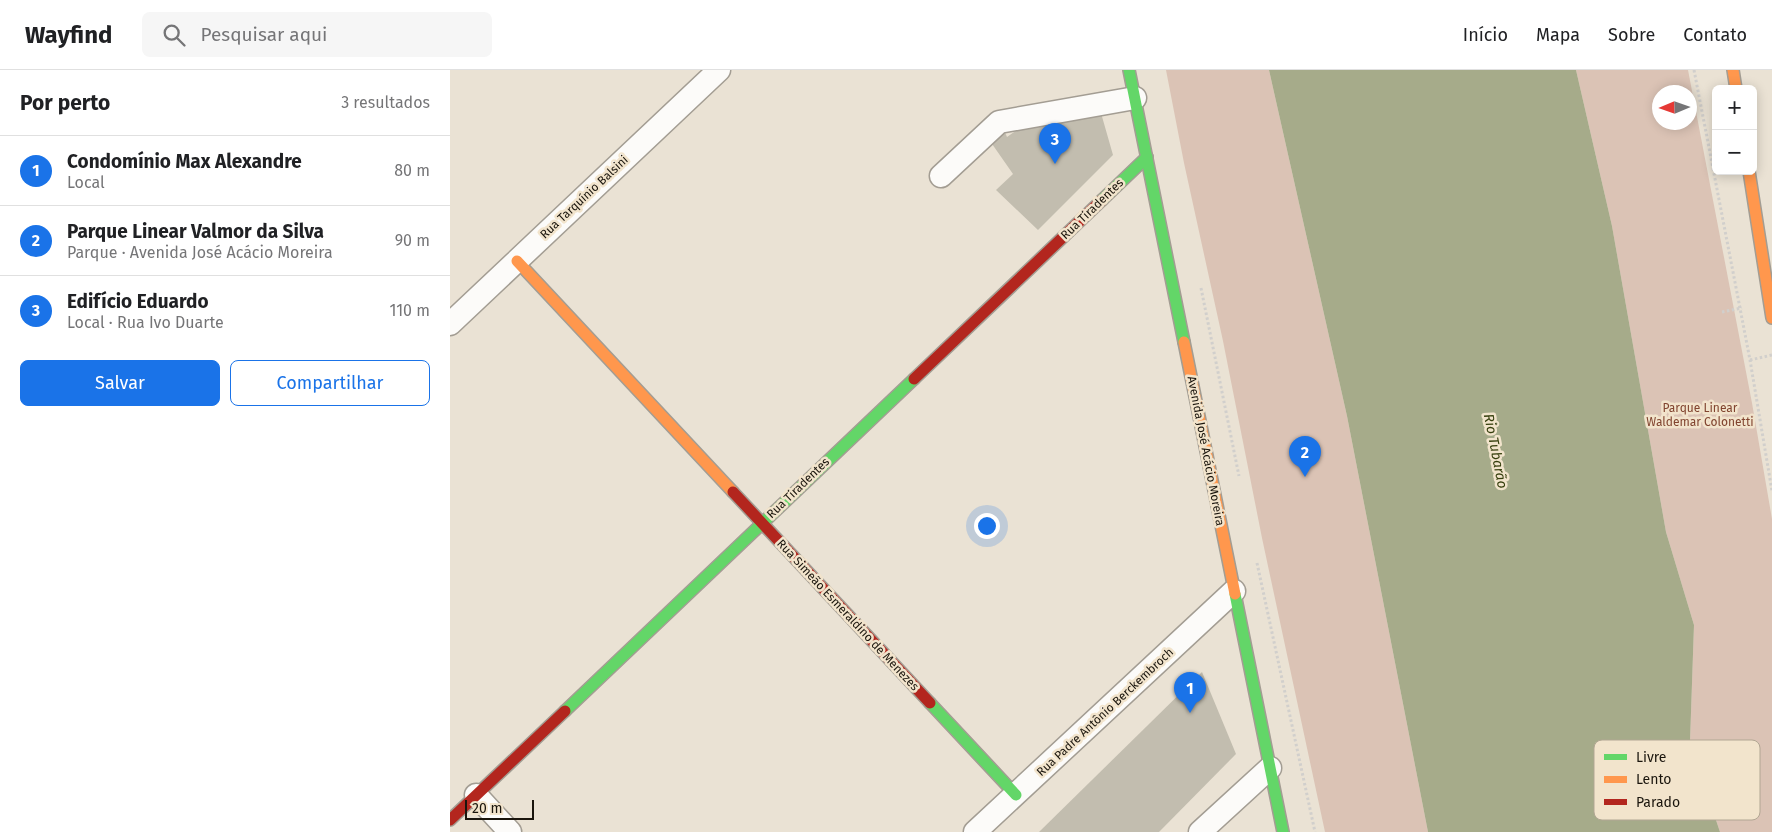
<!DOCTYPE html>
<html lang="pt">
<head>
<meta charset="utf-8">
<style>
	:root { --surface:#fff; --page:#f6f6f6; --text:#202124; --muted:#757577; --line:#e0e0e0; --accent:#1a73e8 }
	body { margin:0; font-family:"Fira Sans",sans-serif; background:var(--page); color:var(--text) }
	.controls { position:absolute; right:15px; top:15px; display:grid; overflow:hidden; border-radius:8px; box-shadow:0 2px 12px #0003 }
	.controls button { width:45px; height:45px; display:grid; place-items:center; padding:0; border:0; border-bottom:1px solid var(--line); background:var(--surface); color:var(--text); font:25px sans-serif }
	.compass { position:absolute; left:1202px; top:15px; width:45px; height:45px; border-radius:50%; background:var(--surface); box-shadow:0 2px 12px #0003; rotate:268deg }
	.scale { position:absolute; left:15px; bottom:12px; width:69px; box-sizing:border-box; padding-left:5px; border:2px solid #1a150d; border-top:0; font-size:14px; line-height:18px; white-space:nowrap; color:#1a150d; -webkit-text-stroke:4px #f2e4cc; paint-order:stroke }
	.you { position:absolute; left:536px; top:455px; width:18px; height:18px; margin:-12px; border:4px solid #fff; border-radius:50%; background:#1a73e8; box-shadow:0 0 0 8px #1a73e833 }
	.badge { display:grid; place-items:center; width:32px; height:32px; border-radius:50%; background:var(--accent); color:#fff; font-size:16px; font-weight:700 }
	.pin { position:absolute; translate:-50% -41px; filter:drop-shadow(0 1px 2px #0008) }
	.pin::after { content:''; position:absolute; top:26px; width:18px; height:15px; background:inherit; clip-path:polygon(0 0,100% 0,50% 100%) }
	.list { margin:0; padding:0; list-style:none }
	h2 { display:flex; justify-content:space-between; align-items:center; height:65px; margin:0; padding:0 20px; font-size:21px }
	h2 small { font-size:16px; font-weight:400; color:var(--muted) }
	.list li { display:grid; grid-template-columns:32px 1fr auto; gap:15px; align-items:center; box-sizing:border-box; height:70px; padding:0 20px; border-top:1px solid var(--line) }
	.list b { display:block; font-size:19px; white-space:nowrap }
	.list p { margin:0; font-size:16px; white-space:nowrap; color:var(--muted) }
	.list em { font-size:16px; font-style:normal; color:var(--muted) }
	.actions { display:flex; gap:10px; padding:15px 20px }
	.actions a { flex:1; padding:11px 0; border:1px solid var(--accent); border-radius:8px; text-align:center; font-size:18px; color:var(--accent) }
	.actions .main { background:var(--accent); color:#fff }
	.icon { flex:none; width:28px; height:28px; fill:none; stroke:currentColor; stroke-width:2; stroke-linecap:round; stroke-linejoin:round }
	.map { position:relative; flex:none; width:1322px; height:762px; overflow:hidden }
	header { display:flex; align-items:center; gap:30px; box-sizing:border-box; height:70px; padding:0 25px; background:var(--surface); border-bottom:1px solid var(--line) }
	header strong { font-size:24px }
	nav { display:flex; gap:28px; margin-inline-start:auto; font-size:18px }
	.search { width:350px; height:45px; background:var(--page); display:flex; align-items:center; gap:12px; box-sizing:border-box; padding:0 18px; border-radius:8px; color:var(--muted); font-size:19px }
	main { display:flex }
	aside { flex:1; background:var(--surface) }
	.map>svg:first-child { display:block }
	.green { fill:#dbc3b5; fill-rule:evenodd }
	.water { fill:#a6ab8a }
	.building { fill:#c2bdaf }
	.lines { fill:none; stroke-linecap:round; stroke-linejoin:round }
	.street-casing { stroke:#a39d93; stroke-width:25 }
	.fast-casing { stroke:#a39d93; stroke-width:14 }
	.slow-casing { stroke:#a39d93; stroke-width:14 }
	.jam-casing { stroke:#a39d93; stroke-width:14 }
	.path { stroke:#d1cfcc; stroke-width:3; stroke-dasharray:2.5 2.5; stroke-linecap:butt }
	.street { stroke:#fcfbf9; stroke-width:22 }
	.fast { stroke:#63d668; stroke-width:11 }
	.slow { stroke:#ff974d; stroke-width:11 }
	.jam { stroke:#b3261e; stroke-width:11 }
	.labels { text-anchor:middle; stroke-width:5; stroke-linejoin:round; paint-order:stroke }
	.street-label { font-size:12px; fill:#1a150d; stroke:#f2e4cc }
	.park-label { font-size:12px; fill:#81442f; stroke:#f2e4cc }
	.water-label { font-size:14px; font-style:italic; fill:#353e0c; stroke:#f2e4cc }
	.key { fill:#f2e4cc; stroke:#b1a693; stroke-width:1 }
	.key-label { font-size:14px; fill:#1a150d }
</style>
</head>
<body>
<header>
<strong>Wayfind</strong>
<div class="search"><svg class="icon" aria-label="search" viewBox="0 0 24 24"><circle cx="10" cy="10" r="6"/><path d="M15 15l6 6"/></svg>Pesquisar aqui</div>
<nav><a>Início</a><a>Mapa</a><a>Sobre</a><a>Contato</a></nav>
</header>
<main>
<aside>
<h2>Por perto<small>3 resultados</small></h2>
<ul class="list">
<li><span class="badge">1</span><div><b>Condomínio Max Alexandre</b><p>Local</p></div><em>80 m</em></li>
<li><span class="badge">2</span><div><b>Parque Linear Valmor da Silva</b><p>Parque · Avenida José Acácio Moreira</p></div><em>90 m</em></li>
<li><span class="badge">3</span><div><b>Edifício Eduardo</b><p>Local · Rua Ivo Duarte</p></div><em>110 m</em></li>
</ul>
<div class="actions"><a class="main">Salvar</a><a>Compartilhar</a></div>
</aside>
<div class="map">
<svg width="1322" height="762" viewBox="0 0 1322 762">
	<rect width="100%" height="100%" fill="#eae2d4"/>
	<g class="green">
		<polygon points="716,0 819,0 897,346 978,762 875,762 812,468 773,271 734,93"/>
		<path d="M1126,0H1238L1302,333L1322,449V762H1270L1240,672L1244,555L1216,462L1162,156ZM1210,22H1240V52H1210Z"/>
	</g>
	<polygon class="water" points="819,0 1126,0 1162,156 1216,462 1244,555 1240,672 1270,762 978,762 897,346"/>
	<g class="building">
		<polygon points="651,43 663,85 588,160 546,120 563,104 540,71 554,60 557,67 574,55"/>
		<polygon points="752,602 786,684 709,762 589,762"/>
	</g>
	<g class="lines">
		<g class="street-casing">
			<g id="street">
				<polyline points="491,106 549,52 685,28"/>
				<polyline points="0,254 269,0"/>
				<polyline points="26,725 60,762"/>
				<polyline points="525,762 784,521"/>
				<polyline points="750,762 820,698"/>
			</g>
		</g>
		<g class="fast-casing">
			<g id="fast">
				<polyline points="679,0 734,272"/>
				<polyline points="652,130 697,87"/>
				<polyline points="785,524 833,762"/>
				<polyline points="480,633 566,725"/>
				<polyline points="115,641 464,309"/>
			</g>
		</g>
		<g class="slow-casing">
			<g id="slow">
				<polyline points="1283,0 1286,19"/>
				<polyline points="1299,101 1322,248"/>
				<polyline points="67,191 283,422"/>
				<polyline points="734,272 785,524"/>
			</g>
		</g>
		<g class="jam-casing">
			<g id="jam">
				<polyline points="464,309 652,130"/>
				<polyline points="283,422 480,633"/>
				<polyline points="0,750 115,641"/>
			</g>
		</g>
		<g class="path">
			<polyline points="1244,0 1300,290 1322,421"/>
			<polyline points="751,218 789,406"/>
			<polyline points="1272,242 1292,238"/>
			<polyline points="1300,290 1322,285"/>
			<polyline points="807,493 865,762"/>
		</g>
		<use href="#street" class="street"/>
		<use href="#fast" class="fast"/>
		<use href="#slow" class="slow"/>
		<use href="#jam" class="jam"/>
	</g>
	<g class="labels">
		<g class="street-label">
			<text transform="translate(134 127) rotate(-43)" y="4">Rua Tarquínio Balsini</text>
			<text transform="translate(642 139) rotate(-44)" y="4">Rua Tiradentes</text>
			<text transform="translate(756 381) rotate(79)" y="4">Avenida José Acácio Moreira</text>
			<text transform="translate(348 418) rotate(-44)" y="4">Rua Tiradentes</text>
			<text transform="translate(398 545) rotate(47)" y="4">Rua Simeão Esmeraldino de Menezes</text>
			<text transform="translate(655 642) rotate(-43)" y="4">Rua Padre Antônio Berckembroch</text>
		</g>
		<g class="park-label">
			<text x="1250" y="342">Parque Linear<tspan x="1250" dy="14">Waldemar Colonetti</tspan></text>
		</g>
		<g class="water-label">
			<text transform="translate(1046 381) rotate(79)" y="5">Rio Tubarão</text>
		</g>
	</g>
	<rect x="1144" y="670" width="166" height="80" rx="8" class="key"/>
	<rect x="1154" y="684" width="23" height="6" fill="#63d668"/>
	<rect x="1154" y="706" width="23" height="7" fill="#ff974d"/>
	<rect x="1154" y="729" width="23" height="6" fill="#b3261e"/>
	<g class="key-label">
		<text x="1186" y="692">Livre</text>
		<text x="1186" y="714">Lento</text>
		<text x="1186" y="737">Parado</text>
	</g>
</svg>
<div class="controls">
<button>+</button>
<button>−</button>
</div>
<svg class="compass" viewBox="-18 -18 36 36"><path d="M0-13l5 13h-10z" fill="#e53935"/><path d="M0 13l5-13h-10z" fill="#757577"/></svg>
<div class="scale">20 m</div>
<div class="you"></div>
<div class="pin badge" style="left:740px;top:643px">1</div>
<div class="pin badge" style="left:855px;top:407px">2</div>
<div class="pin badge" style="left:605px;top:94px">3</div>
</div>
</main>
</body>
</html>
